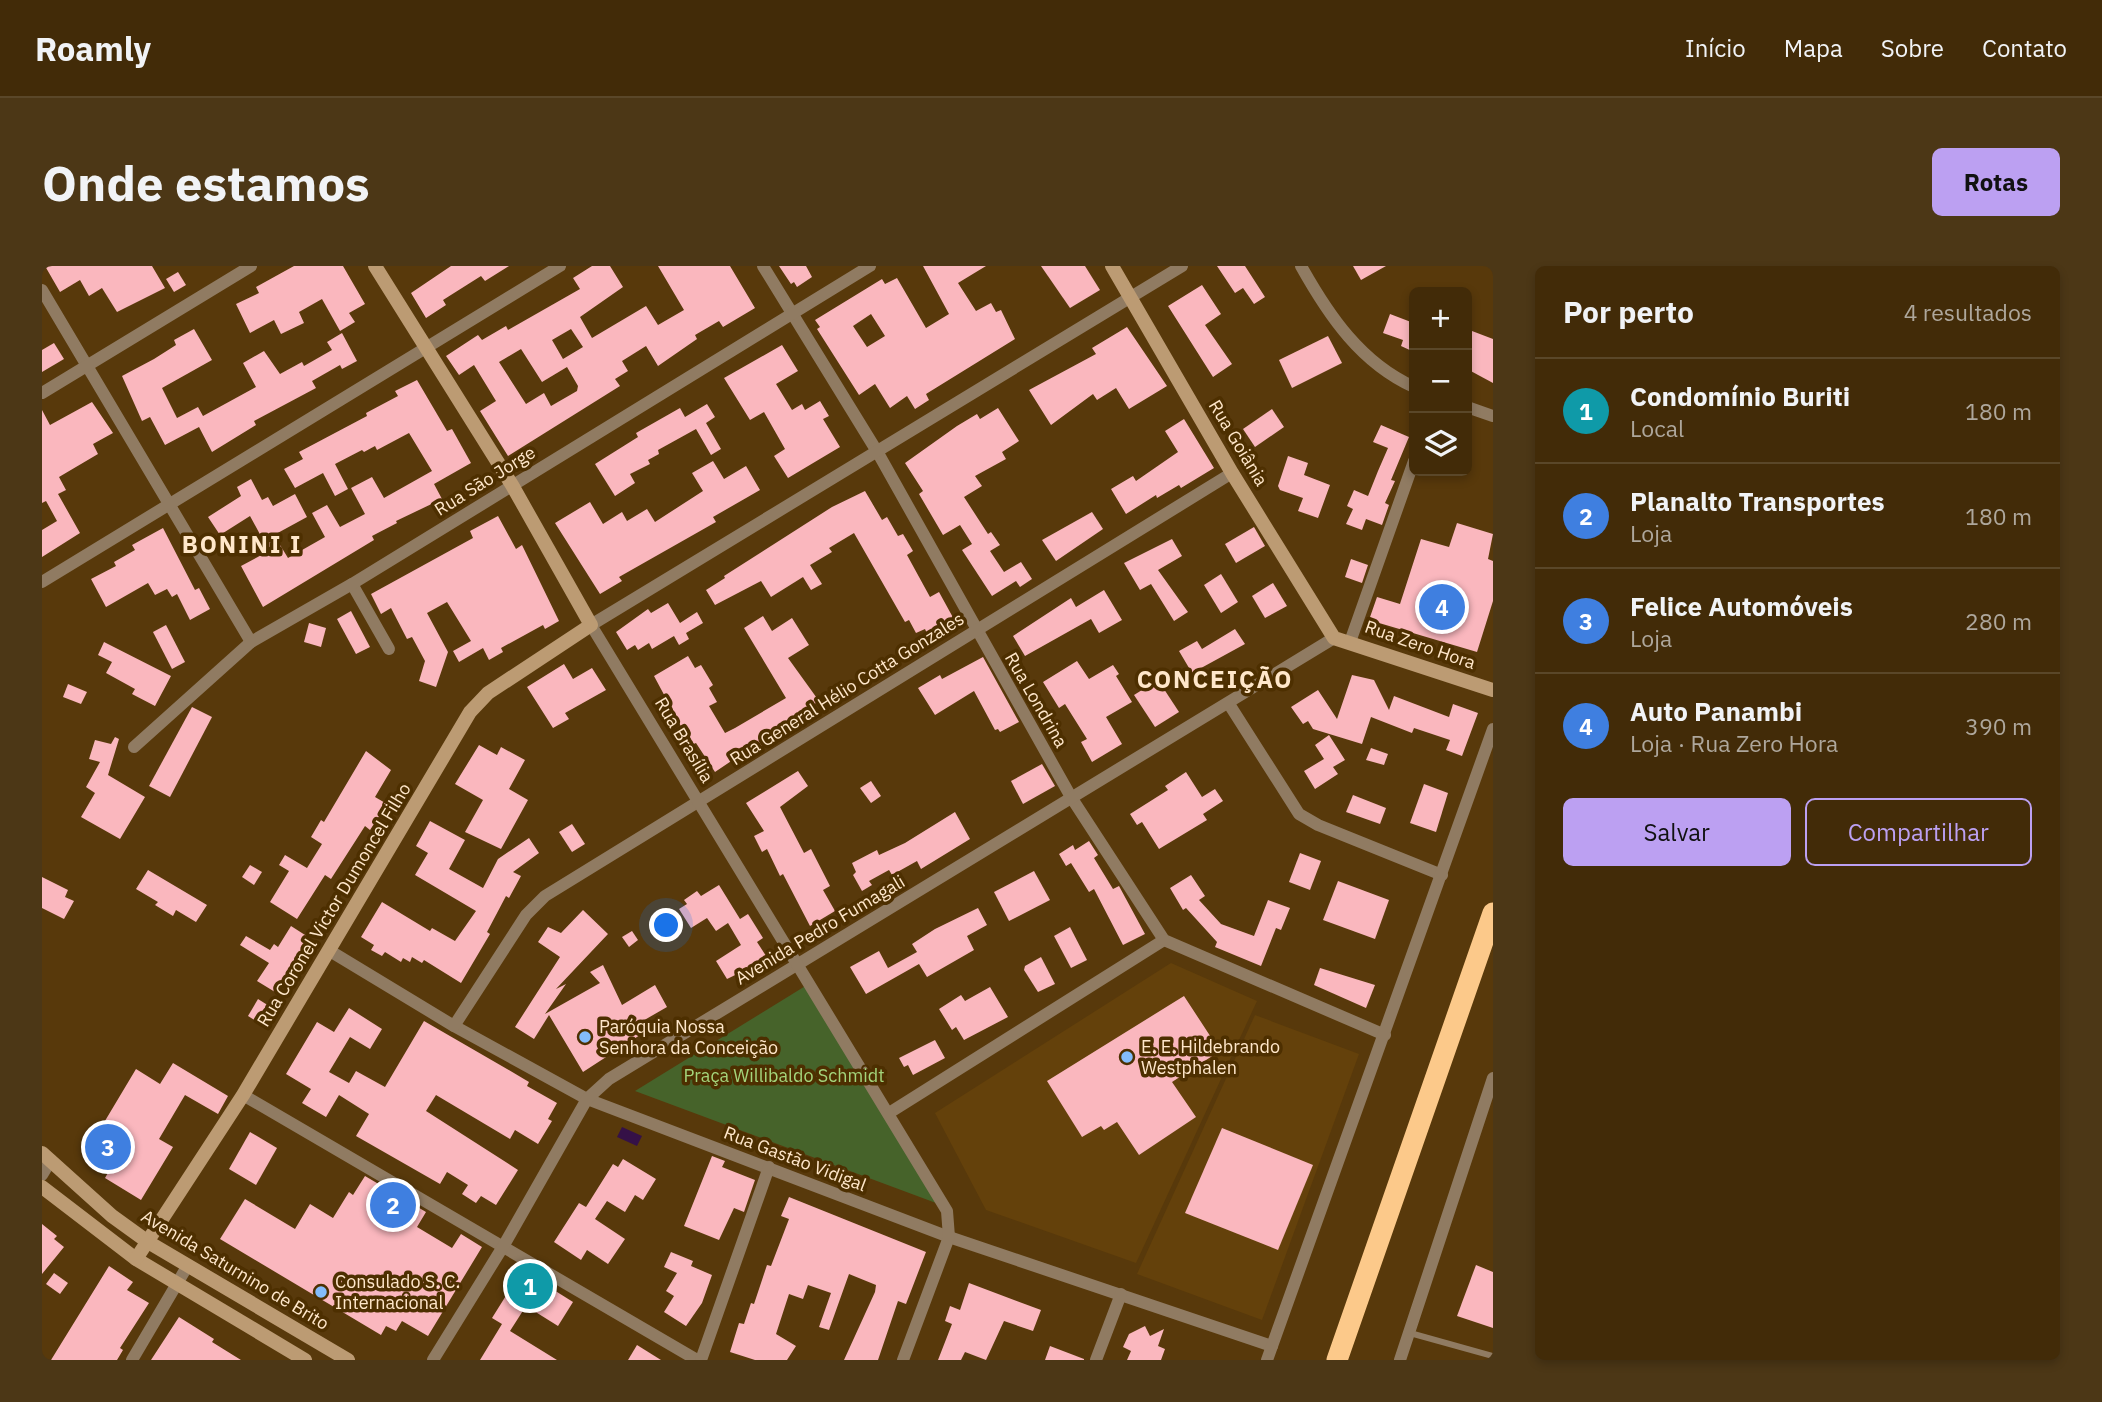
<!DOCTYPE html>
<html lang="pt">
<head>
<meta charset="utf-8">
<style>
	:root { --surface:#422b08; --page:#4c3716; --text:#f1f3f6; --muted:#aea79c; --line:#5a4729; --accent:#bca0f2 }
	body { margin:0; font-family:"IBM Plex Sans",sans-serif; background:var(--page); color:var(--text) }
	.controls { position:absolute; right:21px; top:21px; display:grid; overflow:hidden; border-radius:10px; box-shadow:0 4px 10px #0003 }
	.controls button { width:63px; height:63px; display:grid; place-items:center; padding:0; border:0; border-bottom:2px solid var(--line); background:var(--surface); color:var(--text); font:35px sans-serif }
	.you { position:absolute; left:625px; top:660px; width:24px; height:24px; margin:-18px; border:5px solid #fff; border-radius:50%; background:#1a73e8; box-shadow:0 0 0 10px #1a73e833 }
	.badge { display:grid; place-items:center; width:46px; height:46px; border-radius:50%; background:var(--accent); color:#fff; font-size:23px; font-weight:700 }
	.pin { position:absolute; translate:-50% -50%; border:4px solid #fff; box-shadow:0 2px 7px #0006 }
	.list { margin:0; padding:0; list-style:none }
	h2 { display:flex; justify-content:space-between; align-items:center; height:91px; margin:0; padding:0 28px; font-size:30px }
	h2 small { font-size:23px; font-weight:400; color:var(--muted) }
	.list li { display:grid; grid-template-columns:46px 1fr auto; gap:21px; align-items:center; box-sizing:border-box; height:105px; padding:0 28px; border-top:2px solid var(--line) }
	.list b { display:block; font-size:26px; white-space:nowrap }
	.list p { margin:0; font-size:23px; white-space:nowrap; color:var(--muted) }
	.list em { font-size:23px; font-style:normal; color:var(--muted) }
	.actions { display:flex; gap:14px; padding:21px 28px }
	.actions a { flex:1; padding:16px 0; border:2px solid var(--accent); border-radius:10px; text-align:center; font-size:24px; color:var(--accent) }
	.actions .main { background:var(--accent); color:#111 }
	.icon { flex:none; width:38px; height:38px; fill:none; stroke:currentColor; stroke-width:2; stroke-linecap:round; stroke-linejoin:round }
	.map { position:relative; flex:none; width:1451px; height:1094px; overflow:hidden; border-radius:10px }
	header { display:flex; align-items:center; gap:42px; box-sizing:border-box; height:98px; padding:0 35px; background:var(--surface); border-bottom:2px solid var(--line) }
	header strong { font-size:33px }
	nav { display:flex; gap:38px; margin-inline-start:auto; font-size:24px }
	.intro { display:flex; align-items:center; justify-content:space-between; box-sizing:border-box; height:168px; padding:0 42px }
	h1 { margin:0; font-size:49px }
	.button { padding:18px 32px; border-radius:10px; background:var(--accent); color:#111; font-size:24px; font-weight:700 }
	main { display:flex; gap:42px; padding:0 42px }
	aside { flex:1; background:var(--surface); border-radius:10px; box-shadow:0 4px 10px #0003 }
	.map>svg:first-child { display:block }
	.built { fill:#64410b }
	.green { fill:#46632a }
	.water { fill:#351147 }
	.building { fill:#fab7be; fill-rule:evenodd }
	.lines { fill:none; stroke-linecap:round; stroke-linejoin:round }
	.lane { stroke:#907b62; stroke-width:6 }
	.street { stroke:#907b62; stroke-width:12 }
	.secondary { stroke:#bc9b73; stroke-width:14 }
	.highway { stroke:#fcc98a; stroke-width:21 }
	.poi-dot { fill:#83bcfb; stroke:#4d2f00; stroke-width:2.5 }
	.labels { text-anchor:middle; stroke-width:7; stroke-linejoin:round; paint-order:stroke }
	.street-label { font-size:18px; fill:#ffe7ca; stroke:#4d2f00 }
	.poi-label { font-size:18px; fill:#ffe7ca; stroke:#4d2f00; text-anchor:start }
	.park-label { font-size:18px; fill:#a4d57b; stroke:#4d2f00 }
	.district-label { font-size:24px; font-weight:bold; letter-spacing:2px; fill:#ffe7ca; stroke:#4d2f00 }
</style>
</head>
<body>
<header>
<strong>Roamly</strong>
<nav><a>Início</a><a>Mapa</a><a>Sobre</a><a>Contato</a></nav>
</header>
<div class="intro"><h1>Onde estamos</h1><a class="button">Rotas</a></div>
<main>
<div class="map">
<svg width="1451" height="1094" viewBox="0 0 1451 1094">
	<rect width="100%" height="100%" fill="#58390b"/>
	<g class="built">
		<polygon points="1129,697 1215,735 1094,997 944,944 893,847"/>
		<polygon points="1213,749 1317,788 1220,1054 1095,1008"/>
	</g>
	<polygon class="green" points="765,719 894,937 593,825"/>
	<polygon class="water" points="580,861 600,870 595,880 575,871"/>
	<g class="building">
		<polygon points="3,0 110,0 123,22 75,46 60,22 47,30 38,14 18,26"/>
		<polygon points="252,0 301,0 323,38 307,47 313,56 298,65 280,33 257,46 262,57 239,68 232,54 208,67 194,38 217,27 214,21"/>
		<polygon points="409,0 467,0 443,15 439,10 401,34 404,39 384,52 369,27"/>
		<path d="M550,0H568L581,21L538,51L550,72L604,40L616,59L642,44L616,0H688L713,42L681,61L677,55L653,69L655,73L616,100L604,80L580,95L586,105L573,113L578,120L466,190L438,145L454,135L432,99L417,109L404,90L436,69L440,74L464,60L466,64L538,23L531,12ZM529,63L541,81L521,93L510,74ZM479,83L500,116L525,101L536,120L535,125L509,140L502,127L484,138L457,96Z"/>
		<polygon points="737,0 764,0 770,11 755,21 752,16 749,18"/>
		<path d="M881,0H944L916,17L934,45L949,37L954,46L959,44L973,73L884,128L887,134L873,143L865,130L848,142L833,118L817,129L775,63L778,61L773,54L840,13L843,18L855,12L884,62L907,48ZM829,48L843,70L825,81L811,60Z"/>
		<polygon points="999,0 1043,0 1058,24 1028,42"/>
		<polygon points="1175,0 1203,0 1223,31 1212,38 1201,22 1193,27"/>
		<polygon points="1311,0 1344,0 1319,14"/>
		<polygon points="136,6 144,19 132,26 124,13"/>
		<polygon points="1160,19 1179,48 1163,59 1190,98 1171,111 1126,40"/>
		<polygon points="1348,48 1369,56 1372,48 1372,86 1359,80 1361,74 1341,67"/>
		<polygon points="1085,61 1125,120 1087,143 1074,122 1055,134 1051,128 1009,159 987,124 1054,88 1050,82"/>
		<polygon points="152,63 170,94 120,122 135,152 156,141 161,150 214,121 201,97 222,85 238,108 260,96 262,100 290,84 285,76 300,67 315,95 300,103 298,99 270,115 274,122 212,155 214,159 170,186 157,161 123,179 108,151 100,155 80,110 112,93 134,79 132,74"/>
		<polygon points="1430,65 1451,73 1451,117 1425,103 1425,78"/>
		<polygon points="1286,70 1300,97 1250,122 1237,94"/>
		<polygon points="12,77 22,93 0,106 0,84"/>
		<polygon points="740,79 756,105 734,118 750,144 760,138 763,144 778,135 787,150 781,153 798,181 746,212 732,190 743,183 722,146 708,154 682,112"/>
		<polygon points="375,114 405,165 410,163 429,197 392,218 400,233 354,255 355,257 330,270 332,274 221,341 199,300 227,285 208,250 178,269 166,251 199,230 195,221 209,213 220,234 226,231 231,240 253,228 265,251 232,269 246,292 283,271 270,247 285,239 298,261 323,248 309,222 330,211 342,232 390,205 367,167 335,184 333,180 322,186 320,184 293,198 306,223 293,230 281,207 253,222 242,203 261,193 257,186 325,150 324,147 356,130 353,125"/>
		<polygon points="50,136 71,167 51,178 56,188 17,211 24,224 16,228 38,267 0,291 0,264 15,255 4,235 0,237 0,144 8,159"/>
		<polygon points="665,138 673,151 664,157 679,183 669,189 654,163 616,184 617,188 606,194 608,198 588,208 593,217 573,230 553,198 596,171 594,167 638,142 643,151"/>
		<polygon points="956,142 977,175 960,186 964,193 933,210 940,220 922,231 946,268 949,266 958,279 948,285 962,306 979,296 990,313 978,321 974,315 950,330 920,284 930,278 918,259 901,269 877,228 881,225 863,197 915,160 935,148 938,153"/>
		<polygon points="1230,143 1242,161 1213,181 1201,163"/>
		<polygon points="1142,153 1172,202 1139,222 1137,219 1115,232 1114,229 1084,248 1069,223 1091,210 1094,215 1136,186 1123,165"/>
		<polygon points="1339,159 1367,171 1349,214 1353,215 1343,237 1347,239 1340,259 1324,253 1320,264 1304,258 1311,243 1305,240 1312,224 1326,230 1336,205 1346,182 1331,176"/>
		<polygon points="1246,190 1266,197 1262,209 1288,219 1276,252 1256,245 1261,232 1238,224 1236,220"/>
		<polygon points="671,195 682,213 704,200 718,224 671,251 674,256 577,311 580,315 558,328 513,257 548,236 561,258 580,246 585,255 605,243 613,256 661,225 650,207"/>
		<polygon points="823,225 840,254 845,251 856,270 861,268 871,285 865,289 888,331 897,326 914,357 886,370 883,363 874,367 867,354 863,356 812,267 787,282 790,286 768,299 780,318 769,324 761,311 729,331 719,315 673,339 664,324 683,312 682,310 790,241"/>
		<polygon points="1050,246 1061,263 1014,295 1000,274"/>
		<polygon points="456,250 474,283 480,279 517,355 503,363 501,359 459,382 461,386 447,394 441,382 417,396 411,385 429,375 405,336 385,347 406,386 394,421 377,415 383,395 370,371 365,373 349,342 339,348 329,328 431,272 428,265"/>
		<polygon points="1415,257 1451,268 1446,293 1451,295 1451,335 1435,386 1327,354 1335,331 1358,338 1379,273 1407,281"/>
		<polygon points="1212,261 1223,280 1194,297 1183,278"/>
		<polygon points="121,262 153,324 157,322 168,343 148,354 135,328 130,331 125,323 113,329 106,317 64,341 49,313 74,300 72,296 93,284 90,279"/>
		<polygon points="1130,273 1140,290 1116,304 1146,346 1132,355 1109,318 1098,324 1082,297"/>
		<polygon points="1309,293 1326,299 1320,317 1303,311"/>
		<polygon points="1179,308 1196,336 1179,347 1162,319"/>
		<polygon points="1231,317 1245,340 1223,352 1210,330"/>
		<polygon points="1062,324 1080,354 1057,367 1049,353 983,390 971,370 1029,332 1034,341"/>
		<polygon points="626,337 638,357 655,346 661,357 644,367 647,373 637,379 632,370 610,383 607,377 596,384 593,379 585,384 574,366 606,343 609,347"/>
		<polygon points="309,345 328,381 314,388 295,353"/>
		<polygon points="721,350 730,365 750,352 767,379 746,392 777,435 738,460 742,467 719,481 716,477 673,506 654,477 649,479 612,410 646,390 653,402 659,399 671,419 667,422 675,436 667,440 683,467 693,462 744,432 702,362"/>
		<polygon points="267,357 284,362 279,381 262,376"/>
		<polygon points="124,359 143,396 130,403 111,366"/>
		<polygon points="1193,363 1203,378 1150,407 1137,385 1155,375 1160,383"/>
		<polygon points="62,376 129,410 113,440 90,428 93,423 64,407 70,396 56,389"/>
		<polygon points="941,391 977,456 958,466 956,463 953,464 932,425 893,449 876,422 898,409 900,413"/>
		<polygon points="1035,395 1047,413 1071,399 1077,408 1074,410 1090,436 1064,451 1080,478 1050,496 1039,476 1045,473 1023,438 1017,442 1001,416"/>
		<polygon points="522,398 531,413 550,402 564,424 523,447 527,453 511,462 485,421"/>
		<polygon points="1310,409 1332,414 1347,444 1352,430 1407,451 1411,438 1436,447 1420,490 1404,484 1408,474 1372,462 1370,467 1329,451 1320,478 1271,463 1266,455 1261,458 1249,441 1276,424 1295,453"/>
		<polygon points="1116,414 1137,446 1113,461 1092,429"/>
		<polygon points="26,418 45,426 39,438 21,431"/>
		<polygon points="150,441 170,451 128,531 107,520"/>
		<polygon points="1287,469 1303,494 1291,501 1296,508 1273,523 1262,505 1282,493 1273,479"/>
		<polygon points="73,471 77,473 66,509 103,531 78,573 39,551 53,527 44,521 58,496 47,493 53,474 69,478"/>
		<polygon points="437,479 455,489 459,481 483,494 467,523 486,534 459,583 423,566 441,534 413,518"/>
		<polygon points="1329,482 1346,488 1342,499 1324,494"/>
		<polygon points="324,485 349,504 333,531 345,538 328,564 323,560 289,613 283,609 255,653 228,636 247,605 237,599 243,589 265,602 280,578 269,571 279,554 282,556"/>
		<polygon points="1000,498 1013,520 981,538 969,515"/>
		<polygon points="756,505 766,520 738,541 762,587 769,583 788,620 781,624 793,645 768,660 741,608 738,610 725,583 720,586 712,570 722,565 704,537"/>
		<polygon points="1144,506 1160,531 1173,523 1181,535 1161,548 1165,554 1117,583 1100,556 1095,559 1088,548 1126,524 1123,520"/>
		<polygon points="829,515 839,530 829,537 818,522"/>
		<polygon points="1382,518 1406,527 1394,566 1368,557"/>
		<polygon points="1311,529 1344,542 1338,558 1304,546"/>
		<polygon points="913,546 928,573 879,603 875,595 850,609 847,604 827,615 830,619 820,625 811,609 814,606 810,597 835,584 837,589 863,577"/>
		<polygon points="388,555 423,574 407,603 441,622 456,593 487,572 497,587 471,606 479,610 467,632 464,630 445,666 448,668 419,717 382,694 380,697 370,691 368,696 361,692 359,696 343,686 340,690 329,684 332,679 319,671 340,636 388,665 390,662 413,675 434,645 373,609 386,587 374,580"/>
		<polygon points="530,558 543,578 530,586 517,566"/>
		<polygon points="1047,575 1056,589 1052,592 1071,623 1077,620 1103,668 1081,679 1052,623 1047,626 1029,597 1024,600 1017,588 1031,579 1033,584"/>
		<polygon points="1258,587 1279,595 1268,624 1247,616"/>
		<polygon points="208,599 220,606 212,619 200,611"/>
		<polygon points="106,604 165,639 154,656 134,644 131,650 113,639 116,636 94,623"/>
		<polygon points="992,605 1008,634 967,655 952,626"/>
		<polygon points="1149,609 1163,630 1157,634 1179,658 1212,670 1226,634 1248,642 1239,664 1234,662 1219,700 1173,681 1175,676 1144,642 1141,644 1128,622"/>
		<polygon points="0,611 26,624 23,631 32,635 22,653 0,642"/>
		<polygon points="1296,615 1347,634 1333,673 1281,654"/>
		<polygon points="677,619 698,653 706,648 721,672 715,676 726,693 685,713 674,695 699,679 686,657 674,665 665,652 649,662 637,643 645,638 642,634 655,625 659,630"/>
		<polygon points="936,642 945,659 925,670 932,684 885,711 877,698 824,728 808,701 837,685 846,702 875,686 870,678 893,663"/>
		<polygon points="541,644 566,668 514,723 524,718 503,748 558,717 548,706 561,699 580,739 613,719 625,741 592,760 598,769 541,806 507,749 492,773 473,761 518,691 496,676 506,661 519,667"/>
		<polygon points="249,660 274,676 264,692 258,688 233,726 215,715 227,697 198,679 204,670 228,684 232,678 236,681"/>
		<polygon points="1028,661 1045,694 1029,702 1012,670"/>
		<polygon points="590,665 596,674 587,681 580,671"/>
		<polygon points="999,691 1013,718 996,726 982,704 983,700"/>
		<polygon points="1278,702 1333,719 1324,742 1272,719"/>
		<polygon points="948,721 966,751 922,774 914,761 910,764 897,743 919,729 923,735"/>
		<polygon points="1142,730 1178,785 1130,816 1154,851 1097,889 1075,856 1062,864 1059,860 1040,871 1005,815"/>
		<polygon points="216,733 235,745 224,761 206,750"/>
		<polygon points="307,742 340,763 328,783 308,771 287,806 307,817 314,805 343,821 382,755 465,803 487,816 485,820 515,837 506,853 510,855 496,878 473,864 468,873 394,829 384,845 476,904 454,939 439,930 434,937 420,928 426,919 405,906 398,918 314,870 327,848 297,829 284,851 260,837 269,823 244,808 275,756 292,766"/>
		<polygon points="893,774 903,792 871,809 866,799 862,801 857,792"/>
		<polygon points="131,797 186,830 176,848 143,829 117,873 131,881 99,934 63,912 67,905 42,890 94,803 118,818"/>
		<polygon points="1180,862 1271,899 1236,984 1143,947"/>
		<polygon points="208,866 235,882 214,919 187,903"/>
		<polygon points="670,890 683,895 680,901 713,914 702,946 692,942 677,974 642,960"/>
		<polygon points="581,893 614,913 601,934 593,929 583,946 565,935 553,953 583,973 566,998 545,984 539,994 512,976 537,937 544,941 571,898 576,901"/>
		<polygon points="323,910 384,946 375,961 410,982 419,968 440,981 386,1070 360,1055 354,1065 344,1060 339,1069 178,973 203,933 253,963 268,938 291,952 307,926 311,929"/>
		<polygon points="747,931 884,986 864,1038 856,1035 836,1094 802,1094 833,1026 834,1019 807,1008 787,1064 777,1061 789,1027 766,1019 761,1033 747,1028 734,1068 754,1080 745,1094 713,1094 688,1086 697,1057 702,1058 709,1037 712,1038 725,999 729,1000 747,953 739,950"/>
		<polygon points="0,958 15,970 12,973 22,981 0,1008"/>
		<polygon points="629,986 651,995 649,1000 670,1009 660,1037 644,1060 622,1046 632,1030 624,1025 635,1007 622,1001"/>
		<polygon points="1434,999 1451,1006 1451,1062 1415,1050"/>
		<polygon points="67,1000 91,1016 85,1024 107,1037 78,1082 81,1084 75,1094 9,1094"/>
		<polygon points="480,1004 531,1036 516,1060 484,1040 468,1065 515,1094 438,1094 460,1058 450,1052"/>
		<polygon points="12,1007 26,1017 18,1028 4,1018"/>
		<polygon points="927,1017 999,1044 991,1065 962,1055 944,1094 923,1086 919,1094 896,1094 910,1058 903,1055 908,1040 918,1044"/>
		<polygon points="137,1051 172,1073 170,1076 199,1094 109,1094"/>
		<polygon points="1103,1060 1108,1070 1122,1063 1116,1080 1123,1083 1119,1094 1085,1094 1089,1085 1081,1081 1087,1068"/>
		<polygon points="595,1079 619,1094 586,1094"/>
		<polygon points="1008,1080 1042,1093 1042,1094 1003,1094"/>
	</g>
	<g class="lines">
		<polyline class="lane" points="1368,1067 1451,1090"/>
		<g class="street">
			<polyline points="721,0 836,187 1029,531 1122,674 1343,769"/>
			<path d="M1259,0C1287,50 1319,97 1372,121"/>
			<polyline points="0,24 209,376"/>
			<polyline points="0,127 209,0"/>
			<polyline points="1425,141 1451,150"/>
			<polyline points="0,316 518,0"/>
			<polyline points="310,318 347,383"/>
			<polyline points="1308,376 1372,195"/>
			<polyline points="1187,438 1257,548 1276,559 1400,609"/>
			<polyline points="92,481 209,376 310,318 828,0"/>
			<polyline points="288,685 412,760 545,833 907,971 1230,1080"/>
			<polyline points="412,760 484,649 503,630 1190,207"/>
			<polyline points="201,829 655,1094"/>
			<polyline points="847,847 1122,674"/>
			<polyline points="0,909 9,894"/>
			<polyline points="90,1094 146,999"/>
			<polyline points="391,1094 462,979 545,833 567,813 1292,372"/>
			<polyline points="659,1094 727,901"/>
			<polyline points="861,1094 907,971 905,945 549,359 1140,0"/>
			<polyline points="1054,1094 1079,1028"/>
			<polyline points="1225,1094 1451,463"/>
			<polyline points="1358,1094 1451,812"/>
		</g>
		<g class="secondary">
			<polyline points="1070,0 1190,207 1292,372 1451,424"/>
			<polyline points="0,887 70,950 106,976 306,1094"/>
			<polyline points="0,921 94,993 263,1094"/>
			<polyline points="94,993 201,829 428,446 446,427 549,359 470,219 333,0"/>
		</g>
		<polyline class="highway" points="1295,1094 1451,647"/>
	</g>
	<g class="poi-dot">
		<circle cx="543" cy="771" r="7"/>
		<circle cx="1085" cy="791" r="7"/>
		<circle cx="279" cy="1026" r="7"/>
	</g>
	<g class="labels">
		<g class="street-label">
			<text transform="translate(1196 177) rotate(59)" y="6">Rua Goiânia</text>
			<text transform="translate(443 215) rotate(-32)" y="6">Rua São Jorge</text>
			<text transform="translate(1378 379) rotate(19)" y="6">Rua Zero Hora</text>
			<text transform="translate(805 423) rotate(-32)" y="6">Rua General Hélio Cotta Gonzales</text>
			<text transform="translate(994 434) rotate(60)" y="6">Rua Londrina</text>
			<text transform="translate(642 474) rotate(59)" y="6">Rua Brasília</text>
			<text transform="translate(292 639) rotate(-59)" y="6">Rua Coronel Victor Dumoncel Filho</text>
			<text transform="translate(778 664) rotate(-31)" y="6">Avenida Pedro Fumagali</text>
			<text transform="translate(753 893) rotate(21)" y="6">Rua Gastão Vidigal</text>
			<text transform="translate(193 1004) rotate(31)" y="6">Avenida Saturnino de Brito</text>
		</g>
		<g class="poi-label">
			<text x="557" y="767">Paróquia Nossa<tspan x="557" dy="21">Senhora da Conceição</tspan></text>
			<text x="1099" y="787">E. E. Hildebrando<tspan x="1099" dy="21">Westphalen</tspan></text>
			<text x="293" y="1022">Consulado S. C.<tspan x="293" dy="21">Internacional</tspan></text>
		</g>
		<g class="park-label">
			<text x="742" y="816">Praça Willibaldo Schmidt</text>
		</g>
		<g class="district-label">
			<text x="200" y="287">BONINI I</text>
			<text x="1173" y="422">CONCEIÇÃO</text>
		</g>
	</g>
</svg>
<div class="controls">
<button>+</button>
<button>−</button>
<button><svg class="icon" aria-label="layers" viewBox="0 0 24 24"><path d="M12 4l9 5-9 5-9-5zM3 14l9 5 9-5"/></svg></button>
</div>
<div class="you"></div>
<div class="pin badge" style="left:488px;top:1020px;background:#0f9aa8">1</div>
<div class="pin badge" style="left:351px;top:939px;background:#3f7fe0">2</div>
<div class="pin badge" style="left:66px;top:881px;background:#3f7fe0">3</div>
<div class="pin badge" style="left:1400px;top:341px;background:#3f7fe0">4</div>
</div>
<aside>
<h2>Por perto<small>4 resultados</small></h2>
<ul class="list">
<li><span class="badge" style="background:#0f9aa8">1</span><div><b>Condomínio Buriti</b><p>Local</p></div><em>180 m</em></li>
<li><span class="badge" style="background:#3f7fe0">2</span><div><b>Planalto Transportes</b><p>Loja</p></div><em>180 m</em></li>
<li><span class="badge" style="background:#3f7fe0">3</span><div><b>Felice Automóveis</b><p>Loja</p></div><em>280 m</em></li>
<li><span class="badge" style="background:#3f7fe0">4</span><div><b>Auto Panambi</b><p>Loja · Rua Zero Hora</p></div><em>390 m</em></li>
</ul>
<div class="actions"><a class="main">Salvar</a><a>Compartilhar</a></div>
</aside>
</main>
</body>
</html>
